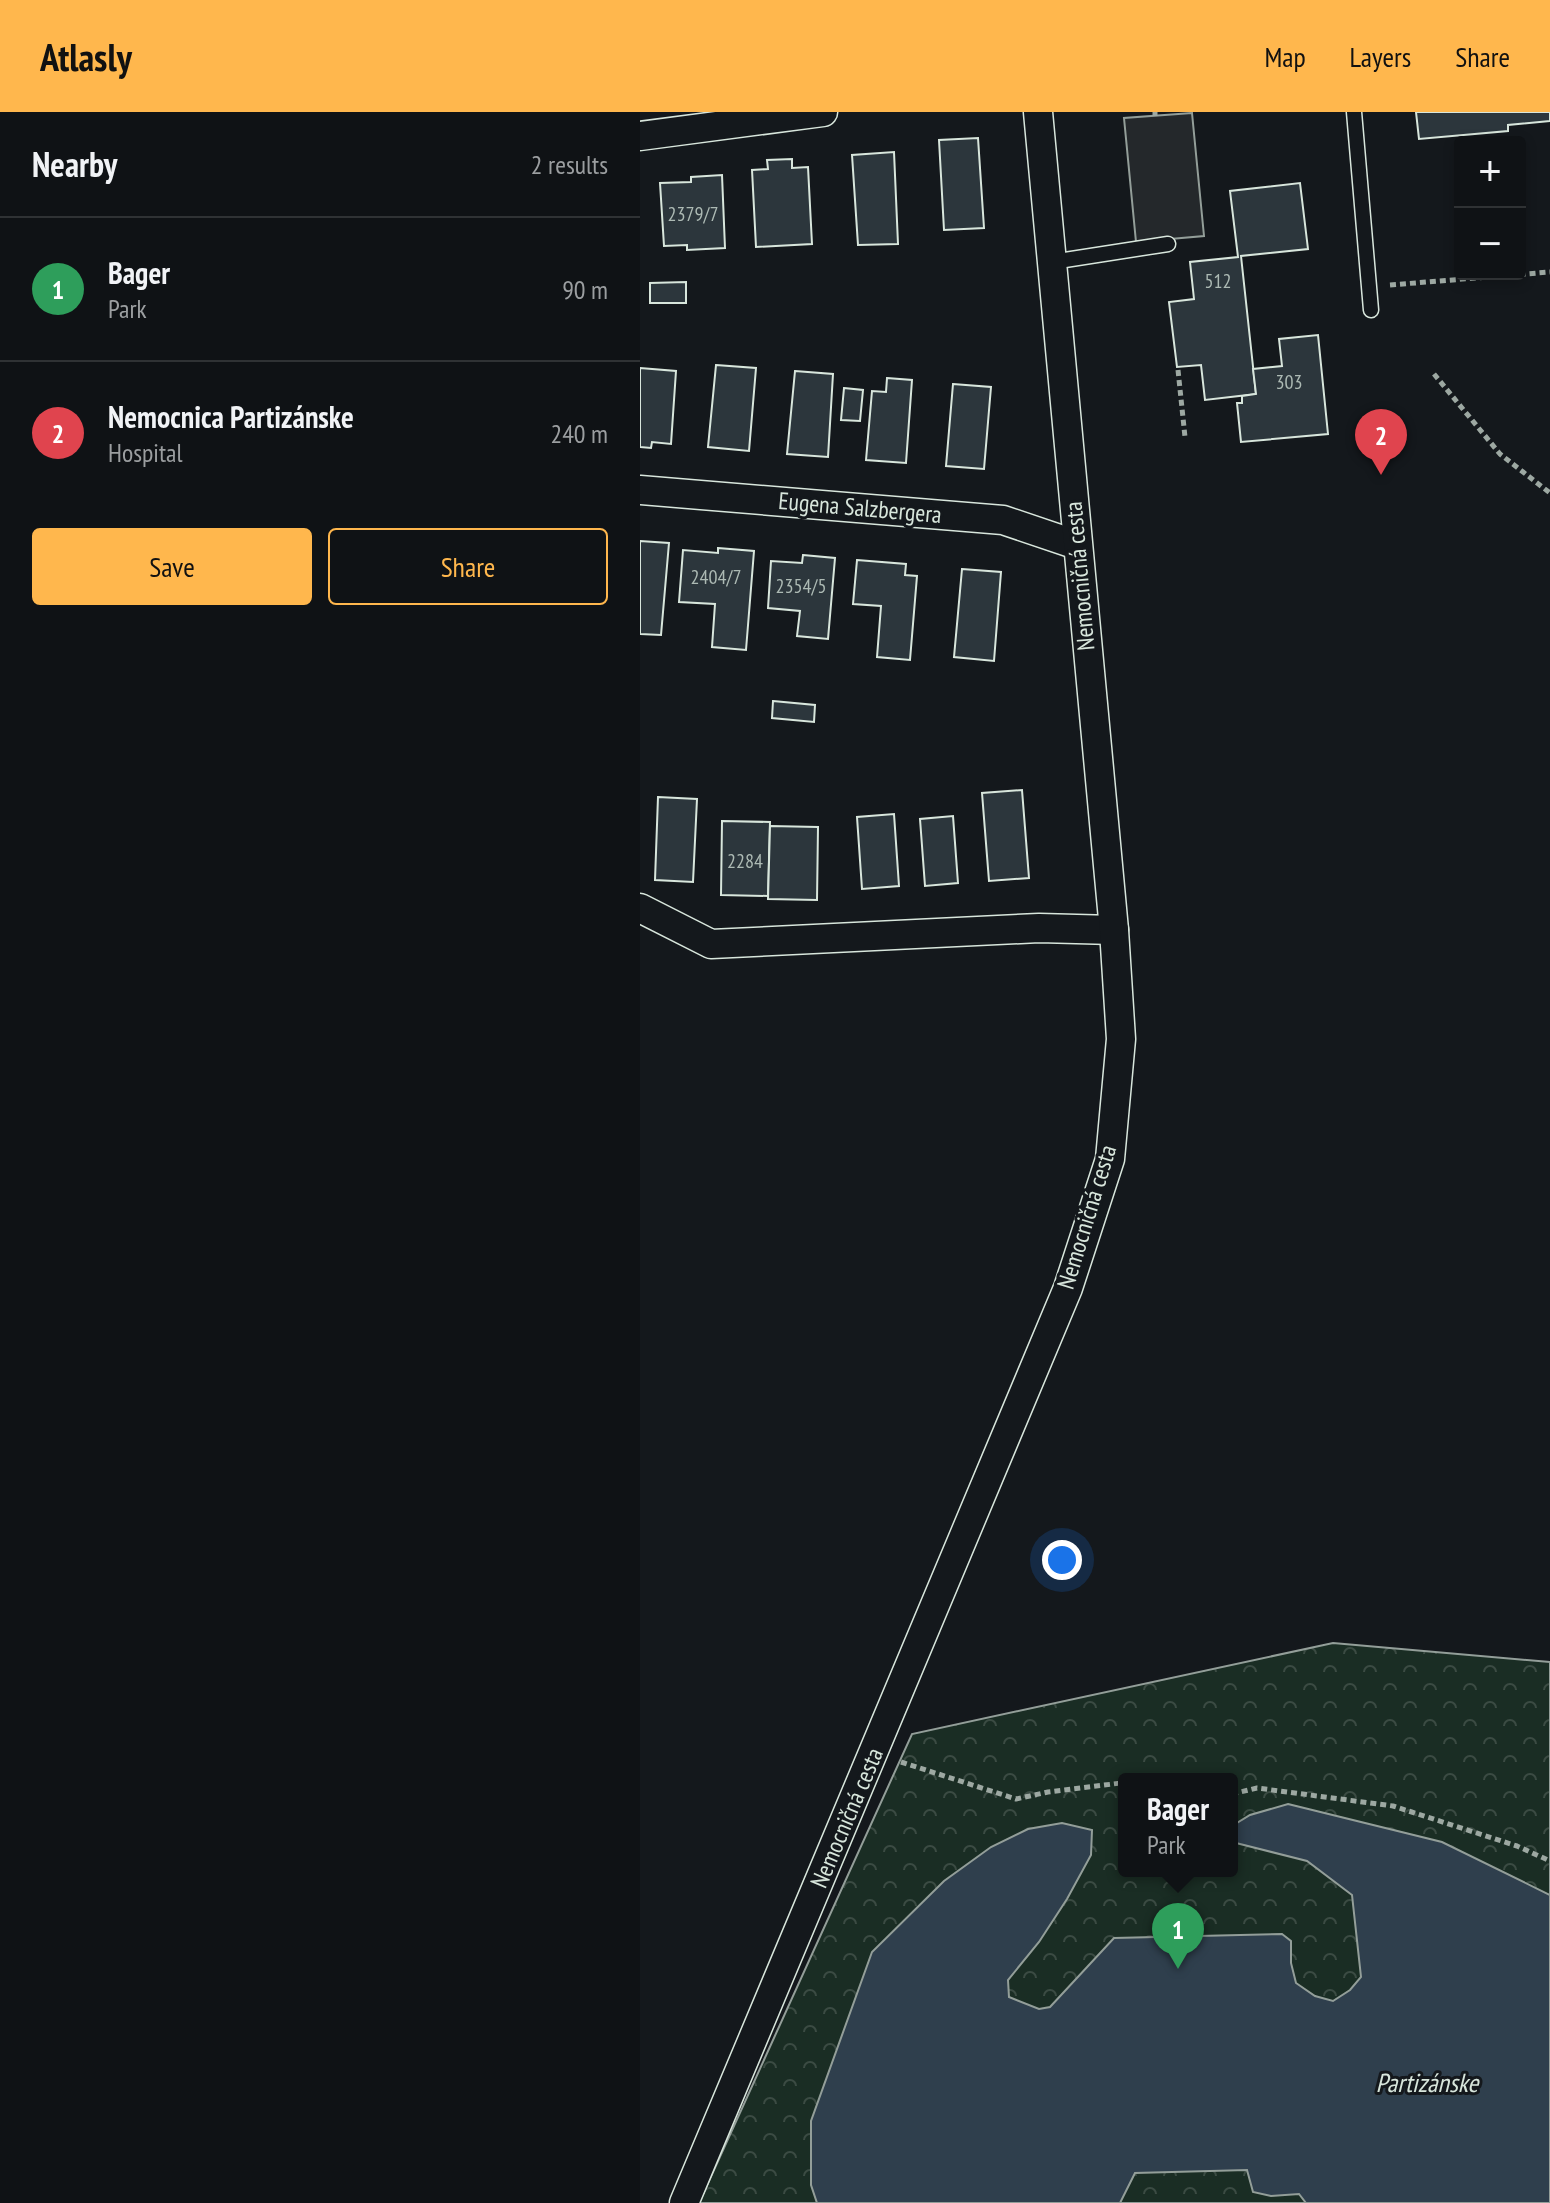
<!DOCTYPE html>
<html lang="en">
<head>
<meta charset="utf-8">
<style>
	:root { --surface:#0f1215; --page:#1d2022; --text:#f1f3f6; --muted:#9b9ea0; --line:#2f3234; --accent:#ffb74d }
	body { margin:0; font-family:"PT Sans Narrow",sans-serif; background:var(--page); color:var(--text) }
	.controls { position:absolute; right:24px; top:24px; display:grid; overflow:hidden; border-radius:8px; box-shadow:0 4px 12px #0003 }
	.controls button { width:72px; height:72px; display:grid; place-items:center; padding:0; border:0; border-bottom:2px solid var(--line); background:var(--surface); color:var(--text); font:40px sans-serif }
	.you { position:absolute; left:422px; top:1448px; width:28px; height:28px; margin:-20px; border:6px solid #fff; border-radius:50%; background:#1a73e8; box-shadow:0 0 0 12px #1a73e833 }
	.badge { display:grid; place-items:center; width:52px; height:52px; border-radius:50%; background:var(--accent); color:#fff; font-size:26px; font-weight:700 }
	.pin { position:absolute; translate:-50% -66px; filter:drop-shadow(0 2px 4px #0008) }
	.pin::after { content:''; position:absolute; top:42px; width:28px; height:24px; background:inherit; clip-path:polygon(0 0,100% 0,50% 100%) }
	.popup { position:absolute; left:478px; top:1661px; width:120px; height:104px; box-sizing:border-box; display:grid; place-content:center; border-radius:8px; background:var(--surface); filter:drop-shadow(0 2px 6px #0005); font-size:26px; white-space:nowrap; color:var(--muted) }
	.popup b { font-size:30px; color:var(--text) }
	.popup::after { content:''; position:absolute; left:50%; top:100%; margin-left:-16px; border:16px solid transparent; border-top-color:var(--surface) }
	.list { margin:0; padding:0; list-style:none }
	h2 { display:flex; justify-content:space-between; align-items:center; height:104px; margin:0; padding:0 32px; font-size:34px }
	h2 small { font-size:26px; font-weight:400; color:var(--muted) }
	.list li { display:grid; grid-template-columns:52px 1fr auto; gap:24px; align-items:center; box-sizing:border-box; height:144px; padding:0 32px; border-top:2px solid var(--line) }
	.list b { display:block; font-size:30px; white-space:nowrap }
	.list p { margin:0; font-size:26px; white-space:nowrap; color:var(--muted) }
	.list em { font-size:26px; font-style:normal; color:var(--muted) }
	.actions { display:flex; gap:16px; padding:24px 32px }
	.actions a { flex:1; padding:18px 0; border:2px solid var(--accent); border-radius:8px; text-align:center; font-size:28px; color:var(--accent) }
	.actions .main { background:var(--accent); color:#111 }
	.map { position:relative; flex:none; width:910px; height:2091px; overflow:hidden }
	header { display:flex; align-items:center; gap:48px; box-sizing:border-box; height:112px; padding:0 40px; background:var(--accent); color:#111 }
	header strong { font-size:38px }
	nav { display:flex; gap:44px; margin-inline-start:auto; font-size:28px }
	main { display:flex }
	aside { flex:1; background:var(--surface) }
	.map>svg:first-child { display:block }
	.forest { fill:url(#forest-crowns); stroke:#939e99; stroke-width:2; fill-rule:evenodd }
	.parking { fill:#24282b; stroke:#939e99; stroke-width:2 }
	.water { fill:#2f3f4d; stroke:#939e99; stroke-width:2 }
	.building { fill:#2c363c; stroke:#d8e6dc; stroke-width:2 }
	.lines { fill:none; stroke-linecap:round; stroke-linejoin:round }
	.service-casing { stroke:#d8e6dc; stroke-width:17 }
	.minor-casing { stroke:#d8e6dc; stroke-width:31 }
	.path { stroke:#9da8a2; stroke-width:5; stroke-dasharray:6 4; stroke-linecap:butt }
	.service { stroke:#14181c; stroke-width:14 }
	.minor { stroke:#14181c; stroke-width:28 }
	.labels { text-anchor:middle; stroke-width:6; stroke-linejoin:round; paint-order:stroke }
	.number-label { font-size:20px; fill:#adbab4 }
	.street-label { font-size:24px; fill:#d8e6dc; stroke:#14181c }
	.water-label { font-size:26px; font-style:italic; fill:#d8e6dc; stroke:#14181c }
</style>
</head>
<body>
<header>
<strong>Atlasly</strong>
<nav><a>Map</a><a>Layers</a><a>Share</a></nav>
</header>
<main>
<aside>
<h2>Nearby<small>2 results</small></h2>
<ul class="list">
<li><span class="badge" style="background:#2e9e5b">1</span><div><b>Bager</b><p>Park</p></div><em>90 m</em></li>
<li><span class="badge" style="background:#e0444e">2</span><div><b>Nemocnica Partizánske</b><p>Hospital</p></div><em>240 m</em></li>
</ul>
<div class="actions"><a class="main">Save</a><a>Share</a></div>
</aside>
<div class="map">
<svg width="910" height="2091" viewBox="0 0 910 2091">
	<defs>
		<pattern id="forest-crowns" width="20" height="18" patternUnits="userSpaceOnUse" patternTransform="scale(2)"><rect width="20" height="18" fill="#1a2d24"/><path d="M2 6a3 3 0 1 1 6 0M12 15a3 3 0 1 1 6 0" fill="none" stroke="#3b4b43"/></pattern>
	</defs>
	<rect width="100%" height="100%" fill="#14181c"/>
	<path class="forest" d="M693,1531L910,1550V2091H59L272,1622ZM484,1667H592V1759H484Z"/>
	<polygon class="parking" points="552,1 564,124 496,130 484,6"/>
	<polygon class="water" points="648,1692 802,1730 910,1783 910,2091 666,2091 659,2082 631,2084 613,2080 607,2058 495,2061 480,2091 177,2091 171,2073 171,2009 232,1840 304,1769 351,1735 388,1717 422,1711 452,1718 451,1743 427,1787 399,1830 368,1868 369,1885 399,1897 410,1895 474,1826 642,1822 651,1829 651,1851 656,1871 675,1884 693,1889 710,1878 721,1865 712,1783 667,1749 592,1730 592,1714 610,1703"/>
	<g class="building">
		<polygon points="776,0 910,0 910,9 868,13 868,19 779,27"/>
		<polygon points="338,26 344,116 304,118 299,28"/>
		<polygon points="254,40 258,132 218,133 212,43"/>
		<polygon points="152,47 152,56 168,55 172,132 116,135 112,58 128,57 127,48"/>
		<polygon points="82,63 85,136 47,138 47,133 24,134 20,71 51,70 51,65"/>
		<polygon points="660,71 668,137 601,144 616,282 565,288 561,253 537,255 529,190 554,187 550,150 598,145 590,79"/>
		<polygon points="46,170 46,191 10,191 10,171"/>
		<polygon points="678,223 688,322 601,330 597,291 602,291 602,284 616,282 613,257 642,254 639,227"/>
		<polygon points="76,253 116,256 109,339 68,335"/>
		<polygon points="0,256 36,259 31,332 12,330 11,336 0,335"/>
		<polygon points="155,259 193,262 188,345 147,342"/>
		<polygon points="247,266 272,268 266,351 226,348 232,279 246,280"/>
		<polygon points="313,272 351,275 344,357 306,354"/>
		<polygon points="204,276 223,278 220,309 201,308"/>
		<polygon points="0,429 29,431 21,523 0,522"/>
		<polygon points="78,436 114,439 106,538 72,535 75,492 39,490 43,438 78,441"/>
		<polygon points="163,443 195,446 188,527 157,524 160,499 128,496 131,449 162,451"/>
		<polygon points="217,448 266,452 265,463 277,464 270,548 237,545 241,494 213,492"/>
		<polygon points="322,457 361,460 354,549 314,545"/>
		<polygon points="133,589 175,593 174,610 132,606"/>
		<polygon points="382,678 389,766 349,769 342,681"/>
		<polygon points="18,685 57,687 53,770 15,768"/>
		<polygon points="254,702 259,774 222,777 217,705"/>
		<polygon points="313,704 318,771 285,774 280,707"/>
		<polygon points="82,709 130,710 128,784 81,783"/>
		<polygon points="130,714 178,715 177,788 128,787"/>
	</g>
	<g class="lines">
		<g class="service-casing">
			<g id="service">
				<polyline points="714,0 731,198"/>
				<polyline points="412,150 528,132"/>
			</g>
		</g>
		<g class="minor-casing">
			<g id="minor">
				<polyline points="0,24 183,0"/>
				<polyline points="0,378 363,408 437,433"/>
				<polyline points="0,796 71,832 399,816 474,818"/>
				<polyline points="44,2091 428,1176 470,1047 481,927 474,818 398,0"/>
			</g>
		</g>
		<g class="path">
			<polyline points="515,0 515,4"/>
			<polyline points="750,173 910,160"/>
			<polyline points="538,258 545,325"/>
			<polyline points="794,262 860,342 910,381"/>
			<polyline points="261,1650 376,1687 408,1680 481,1671 484,1674"/>
			<polyline points="592,1682 617,1676 753,1694 877,1734 910,1749"/>
		</g>
		<use href="#service" class="service"/>
		<use href="#minor" class="minor"/>
	</g>
	<g class="labels">
		<g class="number-label">
			<text x="53" y="109">2379/7</text>
			<text x="578" y="176">512</text>
			<text x="649" y="277">303</text>
			<text x="76" y="472">2404/7</text>
			<text x="161" y="481">2354/5</text>
			<text x="105" y="756">2284</text>
		</g>
		<g class="street-label">
			<text transform="translate(220 396) rotate(5)" y="8">Eugena Salzbergera</text>
			<text transform="translate(440 464) rotate(-95)" y="8">Nemocničná cesta</text>
			<text transform="translate(447 1105) rotate(-73)" y="8">Nemocničná cesta</text>
			<text transform="translate(207 1706) rotate(-67)" y="8">Nemocničná cesta</text>
		</g>
		<g class="water-label">
			<text x="787" y="1980">Partizánske</text>
		</g>
	</g>
</svg>
<div class="controls">
<button>+</button>
<button>−</button>
</div>
<div class="you"></div>
<div class="pin badge" style="left:538px;top:1857px;background:#2e9e5b">1</div>
<div class="popup"><b>Bager</b>Park</div>
<div class="pin badge" style="left:741px;top:363px;background:#e0444e">2</div>
</div>
</main>
</body>
</html>
